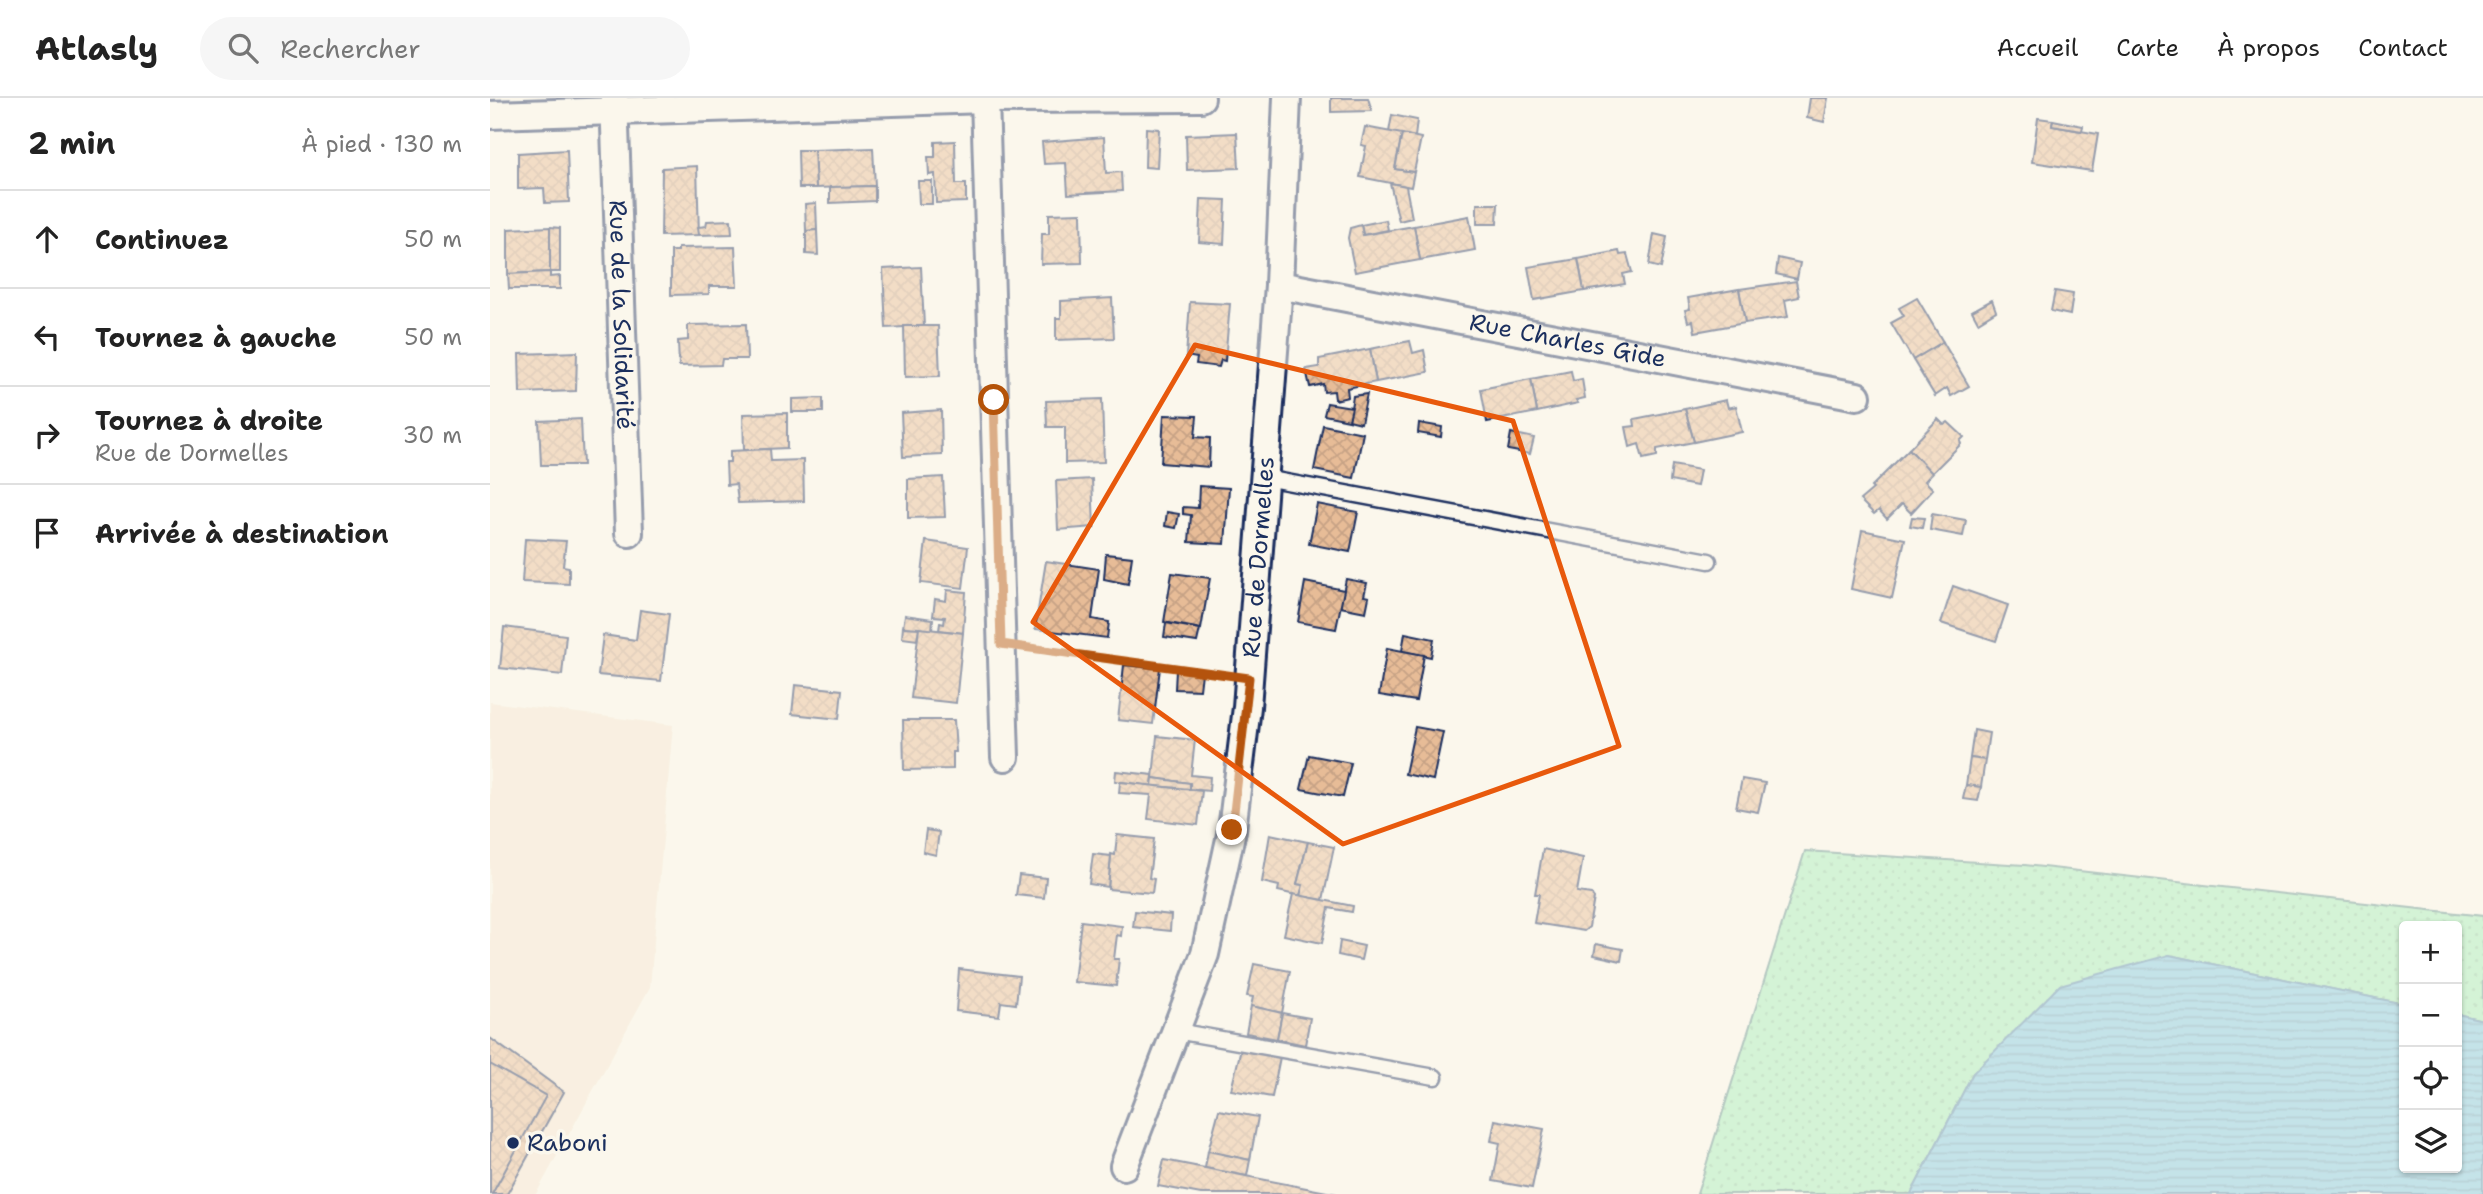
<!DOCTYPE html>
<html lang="fr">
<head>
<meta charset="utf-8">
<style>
	:root { --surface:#fff; --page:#f6f6f6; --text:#222; --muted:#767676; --line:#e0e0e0 }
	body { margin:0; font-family:"Shantell Sans",sans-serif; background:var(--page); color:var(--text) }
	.controls { position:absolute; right:21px; bottom:21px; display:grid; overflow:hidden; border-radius:7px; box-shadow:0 2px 5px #0004 }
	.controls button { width:63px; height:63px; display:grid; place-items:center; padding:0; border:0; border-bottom:2px solid var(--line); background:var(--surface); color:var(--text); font:35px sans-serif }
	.stop { position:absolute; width:21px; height:21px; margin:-16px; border:5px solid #b45309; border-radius:50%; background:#fff }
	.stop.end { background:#b45309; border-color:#fff; box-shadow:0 2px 7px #0008 }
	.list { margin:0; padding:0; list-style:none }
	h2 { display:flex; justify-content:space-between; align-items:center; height:91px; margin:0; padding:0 28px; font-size:30px }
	h2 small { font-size:23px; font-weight:400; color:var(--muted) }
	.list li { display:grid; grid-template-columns:46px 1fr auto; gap:21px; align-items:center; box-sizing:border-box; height:98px; padding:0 28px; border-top:2px solid var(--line) }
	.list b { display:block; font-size:26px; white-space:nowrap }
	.list p { margin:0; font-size:23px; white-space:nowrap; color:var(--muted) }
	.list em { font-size:23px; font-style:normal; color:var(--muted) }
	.icon { flex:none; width:38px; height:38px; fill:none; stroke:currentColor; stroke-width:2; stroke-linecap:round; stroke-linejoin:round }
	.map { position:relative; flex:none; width:1993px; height:1096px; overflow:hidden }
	header { display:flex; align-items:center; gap:42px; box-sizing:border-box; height:98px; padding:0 35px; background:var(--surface); border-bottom:2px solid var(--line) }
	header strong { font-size:33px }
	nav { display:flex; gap:38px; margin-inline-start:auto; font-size:24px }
	.search { width:490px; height:63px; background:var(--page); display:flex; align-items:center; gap:18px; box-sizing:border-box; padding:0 24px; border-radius:38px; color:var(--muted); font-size:26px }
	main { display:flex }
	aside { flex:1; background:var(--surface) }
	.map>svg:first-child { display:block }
	.built { fill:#f5e5d2 }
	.grass { fill:url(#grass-dots); stroke:#608e8c; stroke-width:2 }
	.water { fill:url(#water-rules); stroke:#598bae; stroke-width:2 }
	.building { fill:url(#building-cross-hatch); stroke:#1b2f5e; stroke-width:2 }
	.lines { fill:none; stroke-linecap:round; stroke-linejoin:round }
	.lane-casing { stroke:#1b2f5e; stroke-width:19 }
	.street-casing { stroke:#1b2f5e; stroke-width:32 }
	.path { stroke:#1b2f5e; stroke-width:4.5; stroke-dasharray:5 5; stroke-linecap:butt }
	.lane { stroke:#fbf7ec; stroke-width:14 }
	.street { stroke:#fbf7ec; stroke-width:26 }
	.route { stroke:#b45309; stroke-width:9 }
	.marked { fill:none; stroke:#e8590c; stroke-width:5; stroke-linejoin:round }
	.poi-dot { fill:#1b2f5e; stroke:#fbf7ec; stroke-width:2.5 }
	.labels { text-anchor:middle; stroke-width:7; stroke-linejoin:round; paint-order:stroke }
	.street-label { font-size:24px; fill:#1b2f5e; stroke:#fbf7ec }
	.poi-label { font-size:24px; fill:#1b2f5e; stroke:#fbf7ec; text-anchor:start }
</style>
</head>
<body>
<header>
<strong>Atlasly</strong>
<div class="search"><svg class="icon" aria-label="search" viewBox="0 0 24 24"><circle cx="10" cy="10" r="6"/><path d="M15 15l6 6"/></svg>Rechercher</div>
<nav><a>Accueil</a><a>Carte</a><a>À propos</a><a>Contact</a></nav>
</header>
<main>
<aside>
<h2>2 min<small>À pied · 130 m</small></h2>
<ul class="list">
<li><svg class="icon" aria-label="ahead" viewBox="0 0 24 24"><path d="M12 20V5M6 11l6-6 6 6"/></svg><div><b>Continuez</b></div><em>50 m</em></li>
<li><svg class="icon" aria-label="left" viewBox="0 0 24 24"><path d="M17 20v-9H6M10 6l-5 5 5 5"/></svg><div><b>Tournez à gauche</b></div><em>50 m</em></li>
<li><svg class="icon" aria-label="right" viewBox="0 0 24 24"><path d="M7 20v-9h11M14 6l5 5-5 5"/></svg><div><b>Tournez à droite</b><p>Rue de Dormelles</p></div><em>30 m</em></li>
<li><svg class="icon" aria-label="arrive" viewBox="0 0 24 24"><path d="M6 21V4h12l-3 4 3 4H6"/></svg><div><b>Arrivée à destination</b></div></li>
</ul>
</aside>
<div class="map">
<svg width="1993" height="1096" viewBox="0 0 1993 1096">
	<defs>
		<pattern id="grass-dots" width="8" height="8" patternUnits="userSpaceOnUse" patternTransform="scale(1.75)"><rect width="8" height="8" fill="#a5edba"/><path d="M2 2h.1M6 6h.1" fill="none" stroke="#8dcca2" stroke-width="1.8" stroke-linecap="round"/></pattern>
		<pattern id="water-rules" width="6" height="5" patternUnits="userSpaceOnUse" patternTransform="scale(1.75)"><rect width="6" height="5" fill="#82c9e3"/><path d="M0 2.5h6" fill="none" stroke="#6aa4bb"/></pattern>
		<pattern id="building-cross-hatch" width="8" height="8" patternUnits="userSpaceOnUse" patternTransform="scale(1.75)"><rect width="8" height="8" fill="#e7bc97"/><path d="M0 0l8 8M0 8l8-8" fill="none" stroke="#c6a285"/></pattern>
	</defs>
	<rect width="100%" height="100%" fill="#fbf7ec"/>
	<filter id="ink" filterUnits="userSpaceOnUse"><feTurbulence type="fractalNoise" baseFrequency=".0143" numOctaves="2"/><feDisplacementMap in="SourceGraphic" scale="14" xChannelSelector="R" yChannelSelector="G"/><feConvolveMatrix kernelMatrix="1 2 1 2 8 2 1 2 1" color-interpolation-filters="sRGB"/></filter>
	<g filter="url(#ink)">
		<polygon class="built" points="0,604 183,627 160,889 46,1096 0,1096"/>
		<polygon class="grass" points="1315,753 1535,767 1993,818 1993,922 1967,916 1967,828 1914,828 1914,906 1679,857 1483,975 1421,1096 1207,1096"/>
		<polygon class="water" points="1679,857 1914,906 1914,1070 1967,1070 1967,916 1993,922 1993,1096 1421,1096 1483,975 1570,887"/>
		<g class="building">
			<polygon points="841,0 878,0 882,13 841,14"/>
			<polygon points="1320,0 1338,0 1334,24 1317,20"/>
			<polygon points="902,17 927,22 925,39 899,34"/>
			<polygon points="1548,20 1563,22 1562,28 1608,36 1602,73 1542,64"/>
			<polygon points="1563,22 1593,28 1592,33 1562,28"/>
			<polygon points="875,29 912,36 905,71 924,74 921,89 870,79 876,48 871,47"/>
			<polygon points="656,30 669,31 667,70 655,69"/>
			<polygon points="747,35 749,70 697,72 696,37"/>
			<polygon points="912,36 931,40 924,74 905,71"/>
			<polygon points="614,39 616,75 631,74 632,93 578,96 576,65 554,66 552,44"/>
			<polygon points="465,43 466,86 476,86 476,104 446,105 445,76 439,77 438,59 445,59 445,44"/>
			<polygon points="383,50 385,88 326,90 324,52"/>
			<polygon points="77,52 79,104 55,105 54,90 28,91 28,55"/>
			<polygon points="308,52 324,52 326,90 309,90"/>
			<polygon points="207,68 209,137 171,138 172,70"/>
			<polygon points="428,83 442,83 442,106 429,106"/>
			<polygon points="900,85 916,88 922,120 909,123"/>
			<polygon points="385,88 385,103 340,105 340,89"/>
			<polygon points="711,101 736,102 734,146 709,144"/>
			<polygon points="326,105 327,132 316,133 315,106"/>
			<polygon points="987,106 1008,106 1007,126 987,126"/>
			<polygon points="591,115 592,165 551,166 552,136 559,136 559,116"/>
			<polygon points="979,118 985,152 930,162 924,128"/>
			<polygon points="241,122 242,136 209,137 208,129 216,128 217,123"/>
			<polygon points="896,122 898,132 873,137 871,127"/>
			<polygon points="871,127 873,137 924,128 930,162 865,174 858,140 860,130"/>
			<polygon points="60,129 70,130 70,174 60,174"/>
			<polygon points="60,129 60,174 18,176 18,131"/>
			<polygon points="327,132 328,157 316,156 316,133"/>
			<polygon points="1164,136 1177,139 1171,170 1159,167"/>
			<polygon points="245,149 247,188 219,188 219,196 181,197 181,153 188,153 188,150"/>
			<polygon points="1129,153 1130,157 1137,156 1142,174 1133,176 1135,186 1094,193 1088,161"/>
			<polygon points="1288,160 1310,165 1307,181 1286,176"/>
			<polygon points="1088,161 1094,193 1044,202 1038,169"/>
			<polygon points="431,169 434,228 396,230 393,171"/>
			<polygon points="60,174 60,179 70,178 70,191 19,191 18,176"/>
			<polygon points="1306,183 1309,199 1295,202 1298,219 1255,225 1249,191"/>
			<polygon points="1249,191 1255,225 1205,234 1203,223 1198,224 1195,212 1200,211 1198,200"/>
			<polygon points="1565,193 1583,196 1580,217 1561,213"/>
			<polygon points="622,200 624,240 566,242 566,220 571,220 571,203"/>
			<polygon points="1427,200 1453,244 1423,262 1401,225 1414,218 1409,210"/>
			<polygon points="1502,202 1506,213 1488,224 1482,213"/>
			<polygon points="700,204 740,206 735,263 731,262 729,269 706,266 707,260 696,258"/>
			<polygon points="256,226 257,261 232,261 231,267 189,268 188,243 198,242 198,227"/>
			<polygon points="414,228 448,228 450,278 415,279"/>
			<polygon points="920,243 923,255 934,252 938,274 886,284 880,251"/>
			<polygon points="1453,244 1479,288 1461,298 1457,290 1445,298 1423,262"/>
			<polygon points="880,251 886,284 857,290 858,299 845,302 844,293 834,294 833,286 820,289 816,271 829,269 829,261"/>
			<polygon points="87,254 86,293 30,295 29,256"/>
			<polygon points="1081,273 1083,283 1092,281 1095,300 1086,302 1088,305 1047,314 1041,281"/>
			<polygon points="1041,281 1047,314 997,324 991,291"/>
			<polygon points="877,296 871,325 859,322 863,298"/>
			<polygon points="333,300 333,314 302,314 302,301"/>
			<polygon points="612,301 614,364 575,365 575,329 557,329 556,303"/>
			<polygon points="1236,302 1238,310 1246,308 1252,334 1204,344 1195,311"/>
			<polygon points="837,305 862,309 859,322 834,317"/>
			<polygon points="1195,311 1204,344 1167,351 1167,358 1153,361 1149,346 1140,349 1136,329 1145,328 1144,321"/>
			<polygon points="451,312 452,357 413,359 411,315"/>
			<polygon points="297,315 297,350 254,352 253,316"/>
			<polygon points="674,317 707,318 705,339 720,340 719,369 671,365"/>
			<polygon points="91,321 93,367 51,367 49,323"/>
			<polygon points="1448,321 1454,327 1458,324 1474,339 1470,343 1471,346 1442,375 1419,351"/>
			<polygon points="929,325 952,329 951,339 928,335"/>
			<polygon points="833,327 873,335 864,380 824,372"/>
			<polygon points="1021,335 1044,340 1040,356 1018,352"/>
			<polygon points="280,351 281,363 313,362 314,403 248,405 246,386 237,387 236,364 240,364 240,353"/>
			<polygon points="1419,351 1442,375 1435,383 1443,391 1421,415 1412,406 1397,421 1389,412 1384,416 1370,402 1383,391 1381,389"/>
			<polygon points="1182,367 1210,372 1207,388 1180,383"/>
			<polygon points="453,379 455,419 418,420 418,381"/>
			<polygon points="602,381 604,429 568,432 566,383"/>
			<polygon points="709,388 739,390 735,446 699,444 701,417 693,416 693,409 708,410"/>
			<polygon points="827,406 868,414 860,454 819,446"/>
			<polygon points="677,414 689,416 686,430 675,428"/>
			<polygon points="1442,416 1476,422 1473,438 1440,432"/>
			<polygon points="1422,419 1434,420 1432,430 1420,428"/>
			<polygon points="1372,432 1415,441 1402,500 1361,491"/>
			<polygon points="35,441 76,443 73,468 79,469 79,486 32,484"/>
			<polygon points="436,443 478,449 473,490 431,485"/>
			<polygon points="616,456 642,459 638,486 614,481"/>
			<polygon points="556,463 609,471 602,521 619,524 617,540 545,531"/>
			<polygon points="682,475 720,480 711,531 674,524"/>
			<polygon points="856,481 877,485 874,498 879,499 876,514 850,509"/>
			<polygon points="815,484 854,492 846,531 808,524"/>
			<polygon points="1463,488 1518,507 1506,543 1451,525"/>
			<polygon points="457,492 476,494 473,535 449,532 450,525 454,526 455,519 443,518 445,501 456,503"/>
			<polygon points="150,512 179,516 171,583 108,577 113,537 146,542"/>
			<polygon points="415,517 443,521 442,532 413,529"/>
			<polygon points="676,525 710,531 707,544 674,539"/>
			<polygon points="14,529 76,537 72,577 10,570"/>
			<polygon points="413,529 429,530 427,542 412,540"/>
			<polygon points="429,530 473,535 466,605 421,600"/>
			<polygon points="915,535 944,541 941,559 912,553"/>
			<polygon points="897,550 934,557 926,603 889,597"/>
			<polygon points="634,567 670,570 663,626 628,622"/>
			<polygon points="686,572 712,575 710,592 685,591"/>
			<polygon points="305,587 352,592 349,621 302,616"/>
			<polygon points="413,622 464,622 466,654 463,654 463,671 414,672"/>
			<polygon points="925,629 953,634 943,682 915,676"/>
			<polygon points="1484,632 1499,635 1495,662 1480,660"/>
			<polygon points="667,638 705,642 701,677 720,679 719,693 700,691 700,685 663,680"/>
			<polygon points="819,657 861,665 853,699 811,691"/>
			<polygon points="1480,660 1495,662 1491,689 1476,687"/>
			<polygon points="626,673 663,677 662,688 625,683"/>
			<polygon points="663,680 700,685 700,691 662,688"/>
			<polygon points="1252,681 1275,685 1268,714 1246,710"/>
			<polygon points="630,684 712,693 708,727 658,721 661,697 629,695"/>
			<polygon points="1476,687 1491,689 1488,703 1473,701"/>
			<polygon points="436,732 449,734 446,757 433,754"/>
			<polygon points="780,736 818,744 807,786 813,787 810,798 788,793 789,788 772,784"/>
			<polygon points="627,737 664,741 659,780 664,781 662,795 618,791 621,756 625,757"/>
			<polygon points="818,744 844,749 833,802 810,798 813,787 807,786"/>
			<polygon points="1053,751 1093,760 1087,794 1101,796 1104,800 1099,829 1094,833 1044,825 1049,796 1045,796"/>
			<polygon points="603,756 621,758 618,789 599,786"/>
			<polygon points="529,777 556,780 554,800 526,797"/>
			<polygon points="803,796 863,808 862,814 839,810 832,845 794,837"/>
			<polygon points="645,813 681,817 680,833 643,829"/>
			<polygon points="591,823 632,828 631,838 627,837 624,861 629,861 626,888 584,884"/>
			<polygon points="850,843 874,848 871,862 848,857"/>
			<polygon points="1106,846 1133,851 1131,863 1104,857"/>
			<polygon points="764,866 800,873 792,915 761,908 763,899 757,898"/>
			<polygon points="469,871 529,878 526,906 511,904 509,918 466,913"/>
			<polygon points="761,908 792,915 787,941 756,935"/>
			<polygon points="792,915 820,920 815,947 787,941"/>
			<polygon points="0,940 74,994 17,1096 0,1096"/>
			<polygon points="751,951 790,959 782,999 741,992"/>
			<polygon points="0,966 56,998 2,1096 0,1096"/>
			<polygon points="729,1012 768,1019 760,1062 718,1053"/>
			<polygon points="1005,1022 1054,1031 1042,1090 1003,1083 1010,1045 1001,1043"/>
			<polygon points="718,1053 760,1062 757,1078 715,1070"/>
			<polygon points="674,1062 715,1070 847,1096 711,1096 668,1088"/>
		</g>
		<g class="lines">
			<g class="lane-casing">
				<g id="lane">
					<polyline points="775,380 1219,463"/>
					<polyline points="686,933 945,979"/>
				</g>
			</g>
			<g class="street-casing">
				<g id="street">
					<path id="s1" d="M124,0L139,435"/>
					<polyline points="495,0 515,659"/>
					<polyline points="0,17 496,1 711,0"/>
					<path id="s2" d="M789,187L1367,298"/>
					<path id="s3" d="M634,1068L715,856L742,732L757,609L789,187L797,0"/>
				</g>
			</g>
			<polyline class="path" points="538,550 731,576"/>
			<use href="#lane" class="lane"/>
			<use href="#street" class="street"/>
		</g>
	</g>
	<g class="lines" filter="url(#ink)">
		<polyline class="route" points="504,302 511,546 759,580 742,732"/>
	</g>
	<path d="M0 0H1993V1096H0ZM705,247L1023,323L1129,648L853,746L543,524Z" fill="#fbf7ec" fill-opacity=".55" fill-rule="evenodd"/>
	<path class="marked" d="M705,247L1023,323L1129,648L853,746L543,524Z"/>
	<circle class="poi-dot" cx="23" cy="1045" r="7"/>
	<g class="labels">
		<g class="street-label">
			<text dy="8" stroke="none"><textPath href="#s1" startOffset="217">Rue de la Solidarité</textPath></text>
			<text dy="8" stroke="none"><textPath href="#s2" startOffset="294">Rue Charles Gide</textPath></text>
			<text dy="8" stroke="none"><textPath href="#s3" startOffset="628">Rue de Dormelles</textPath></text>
		</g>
		<g class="poi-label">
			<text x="37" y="1053">Raboni</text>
		</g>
	</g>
</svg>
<div class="controls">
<button>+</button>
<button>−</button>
<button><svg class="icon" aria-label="locate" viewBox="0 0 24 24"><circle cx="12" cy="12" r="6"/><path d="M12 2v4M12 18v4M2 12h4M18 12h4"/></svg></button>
<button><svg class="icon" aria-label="layers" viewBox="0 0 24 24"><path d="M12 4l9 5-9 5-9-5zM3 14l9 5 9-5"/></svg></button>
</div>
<div class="stop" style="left:504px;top:302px"></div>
<div class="stop end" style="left:742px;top:732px"></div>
</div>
</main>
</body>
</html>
